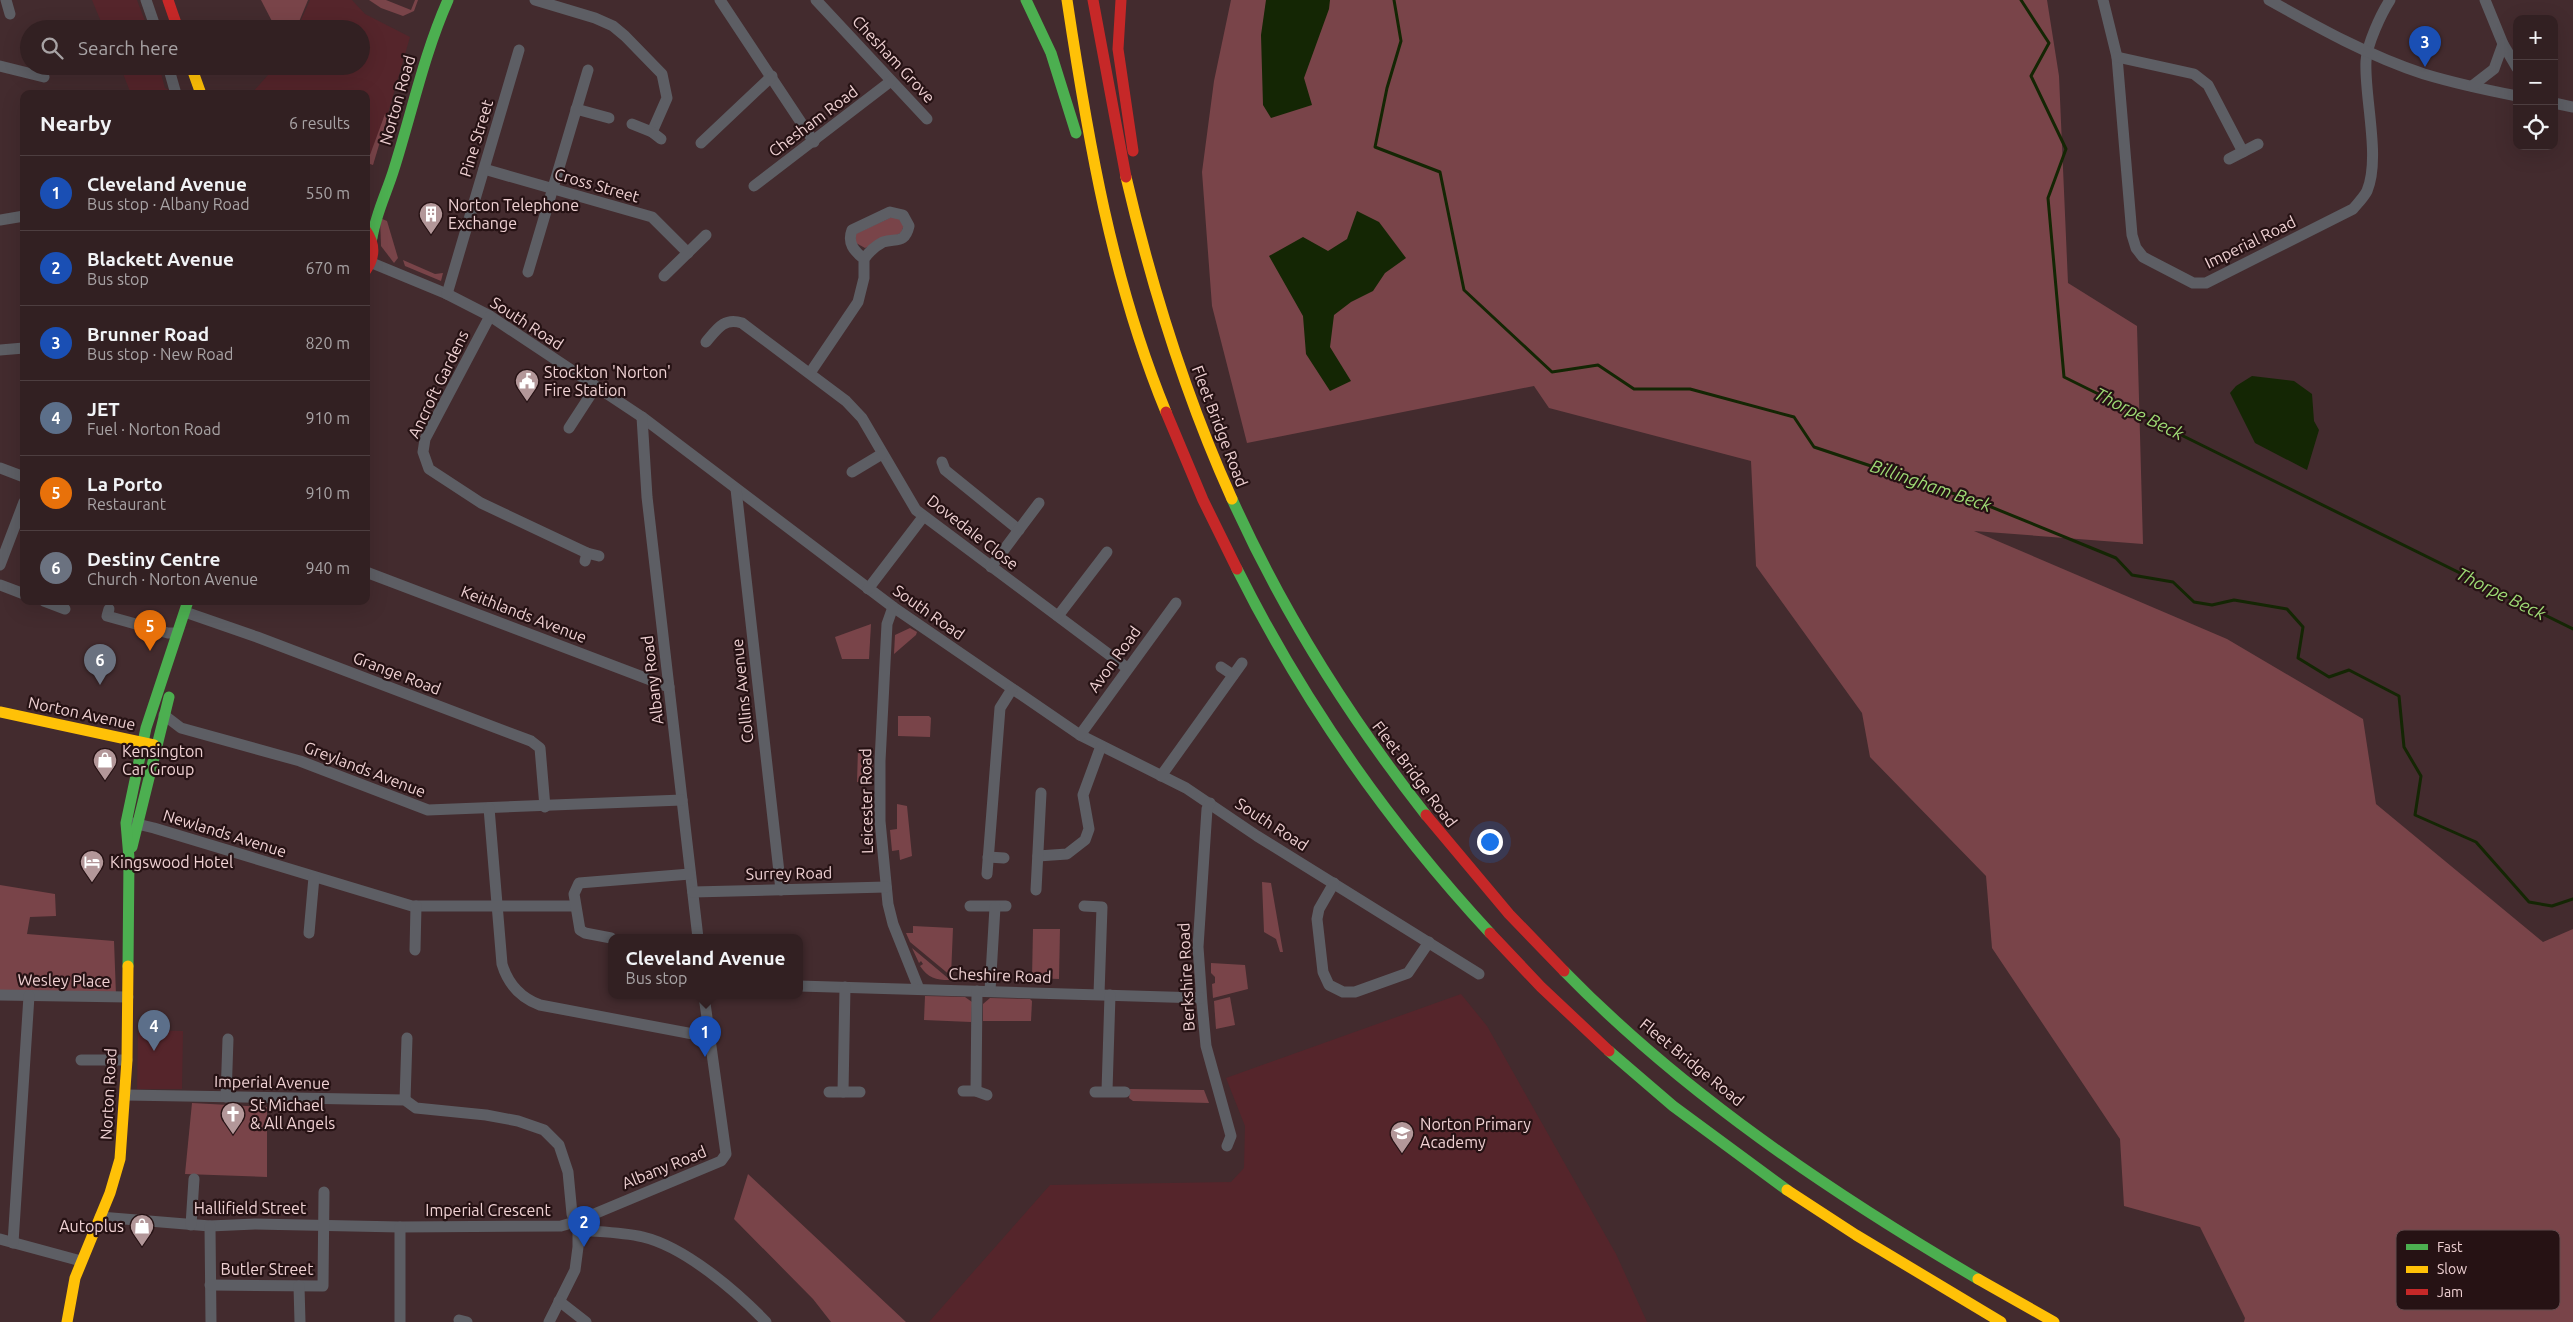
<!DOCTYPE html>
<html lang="en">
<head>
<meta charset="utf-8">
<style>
	:root { --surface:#322022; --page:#3a282a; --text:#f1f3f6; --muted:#a8a3a5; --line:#4d3e40; --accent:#bca0f2 }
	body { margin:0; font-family:Ubuntu,sans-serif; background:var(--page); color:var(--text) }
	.controls { position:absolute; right:15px; top:15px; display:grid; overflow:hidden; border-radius:10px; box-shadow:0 5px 20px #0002 }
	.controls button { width:45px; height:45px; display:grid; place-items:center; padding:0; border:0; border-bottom:1px solid var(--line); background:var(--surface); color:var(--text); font:25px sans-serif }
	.you { position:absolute; left:1489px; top:841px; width:18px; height:18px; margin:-12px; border:4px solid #fff; border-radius:50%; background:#1a73e8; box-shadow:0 0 0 8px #1a73e833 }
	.badge { display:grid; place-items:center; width:32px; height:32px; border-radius:50%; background:var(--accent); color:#fff; font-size:16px; font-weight:700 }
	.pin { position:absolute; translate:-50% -41px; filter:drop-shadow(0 1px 2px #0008) }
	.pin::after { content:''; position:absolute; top:26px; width:18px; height:15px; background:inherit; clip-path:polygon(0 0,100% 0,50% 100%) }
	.popup { position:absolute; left:608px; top:934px; width:195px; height:65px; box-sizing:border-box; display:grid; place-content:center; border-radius:10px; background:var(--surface); filter:drop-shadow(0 1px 4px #0005); font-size:16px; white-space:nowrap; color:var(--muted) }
	.popup b { font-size:19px; color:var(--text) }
	.popup::after { content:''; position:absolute; left:50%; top:100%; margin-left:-10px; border:10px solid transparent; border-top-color:var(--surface) }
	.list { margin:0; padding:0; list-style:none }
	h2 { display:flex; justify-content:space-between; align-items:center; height:65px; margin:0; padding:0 20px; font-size:21px }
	h2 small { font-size:16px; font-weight:400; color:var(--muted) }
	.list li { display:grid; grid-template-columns:32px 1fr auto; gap:15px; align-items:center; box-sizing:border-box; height:75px; padding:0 20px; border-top:1px solid var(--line) }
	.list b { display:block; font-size:19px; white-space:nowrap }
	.list p { margin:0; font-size:16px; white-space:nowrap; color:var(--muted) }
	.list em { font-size:16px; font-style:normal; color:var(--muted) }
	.icon { flex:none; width:28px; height:28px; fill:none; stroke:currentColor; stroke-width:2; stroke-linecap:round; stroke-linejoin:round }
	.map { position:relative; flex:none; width:2573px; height:1322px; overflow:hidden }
	.search { position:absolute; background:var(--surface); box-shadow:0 5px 20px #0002; left:20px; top:20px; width:350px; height:55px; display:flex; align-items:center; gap:12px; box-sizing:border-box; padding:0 18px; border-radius:28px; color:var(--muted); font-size:19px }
	.panel { position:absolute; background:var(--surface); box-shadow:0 5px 20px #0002; left:20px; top:90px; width:350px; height:515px; border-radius:10px }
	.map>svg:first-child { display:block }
	.built { fill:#55252b }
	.green { fill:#794449 }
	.water { fill:#142604 }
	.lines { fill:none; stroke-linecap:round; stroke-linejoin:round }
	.stream { stroke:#142604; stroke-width:3 }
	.street { stroke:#5d5e64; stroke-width:11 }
	.fast { stroke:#4caf50; stroke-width:11 }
	.slow { stroke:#ffc107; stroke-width:11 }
	.jam { stroke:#c62828; stroke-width:11 }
	.labels { text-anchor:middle; stroke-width:4.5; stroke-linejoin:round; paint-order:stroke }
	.street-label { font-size:16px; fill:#efd1d3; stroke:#261214 }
	.poi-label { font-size:16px; fill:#efd1d3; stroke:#261214; text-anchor:start }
	.water-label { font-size:18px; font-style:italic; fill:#9edb75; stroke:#261214 }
	.key { fill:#261214; stroke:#624b4d; stroke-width:1 }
	.key-label { font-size:14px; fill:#efd1d3 }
</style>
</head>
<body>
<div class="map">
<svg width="2573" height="1322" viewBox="0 0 2573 1322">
	<rect width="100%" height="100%" fill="#432b2e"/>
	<g class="built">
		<polygon points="92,0 137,0 148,29 104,29"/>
		<polygon points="310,0 352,0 365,14 410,37 373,165 366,162 366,94 251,94 276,66 361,66 361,29 297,29"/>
		<polygon points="120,66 159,66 165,88 177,94 131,94"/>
		<polygon points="1461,994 1487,1026 1616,1254 1647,1322 929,1322 1050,1185 1231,1182 1244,1168 1245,1126 1226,1078"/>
		<polygon points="138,1030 183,1031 182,1089 137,1089"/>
	</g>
	<g class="green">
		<polygon points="261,0 308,0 296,29 276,29"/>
		<polygon points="369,0 386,0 411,10 415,0 418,0 414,11 403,16 381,8"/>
		<polygon points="1231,0 2047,0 2059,76 2068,283 2137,326 2143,544 1974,531 2227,639 2363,719 2376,804 2543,942 2573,929 2573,1322 2244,1322 2245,1318 2200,1227 2124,1206 2120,1139 1992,948 1986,876 1870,757 1862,713 1756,566 1751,461 1549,408 1534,386 1247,443 1212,306 1202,172 1214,81"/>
		<polygon points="385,114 388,115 373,165 367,163"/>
		<polygon points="896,215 904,225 901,233 865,248 856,243 855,234"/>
		<polygon points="380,218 387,221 398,258 394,263 381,246"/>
		<polygon points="403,260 435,274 443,273 441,281 405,266"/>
		<polygon points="871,624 869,659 842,659 835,637"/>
		<polygon points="910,628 917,632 916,635 894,654 895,635"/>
		<polygon points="898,716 929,716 931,718 930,737 898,736"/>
		<polygon points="858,749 866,750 866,757 873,757 873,774 866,774 865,781 857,782"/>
		<polygon points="897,804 907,806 912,856 900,860 899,850 892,851 890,830 897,829"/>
		<polygon points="1262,882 1271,883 1283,952 1280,952 1276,939 1264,932"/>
		<polygon points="0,885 55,894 56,916 30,917 27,934 114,941 116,995 0,993"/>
		<polygon points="913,926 953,928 951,976 910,942 906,933 913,933"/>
		<polygon points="1033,929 1060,929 1059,979 1032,978"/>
		<path d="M912,948L949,979V980C936,980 928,978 920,966L923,964L921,961L919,963Z"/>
		<polygon points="1211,963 1245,965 1248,989 1213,998 1212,984 1215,983 1215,977 1211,973"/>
		<polygon points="925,996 965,997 972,1002 971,1022 924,1020"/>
		<polygon points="1230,997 1235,1025 1216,1029 1214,1001"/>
		<polygon points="990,998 1030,999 1032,1001 1031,1021 983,1021 983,1004"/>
		<polygon points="1130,1089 1204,1090 1209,1103 1133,1101 1129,1098"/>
		<polygon points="192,1103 267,1107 267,1177 185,1174"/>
		<polygon points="748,1174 906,1322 831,1322 813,1299 734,1219"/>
	</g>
	<g class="water">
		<polygon points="1266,0 1330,0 1329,9 1304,78 1312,105 1271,118 1263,105 1261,35"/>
		<polygon points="1357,211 1379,222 1406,258 1385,273 1373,291 1351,302 1334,315 1330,347 1351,381 1330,391 1306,354 1303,316 1269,256 1303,237 1328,251 1347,239"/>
		<polygon points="2252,376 2294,381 2312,394 2314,421 2319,430 2307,470 2255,443 2230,393 2236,386"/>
	</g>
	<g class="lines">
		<g class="stream">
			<polyline points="1394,0 1401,41 1387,88 1375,147 1440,172 1464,290 1552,372 1598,365 1634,389 1690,389 1794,417 1814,447 1979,502 2116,558 2132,575 2173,582 2194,602 2212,605 2234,600 2287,609 2303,627 2298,658 2329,677 2349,670 2399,696 2404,747 2421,776 2415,815 2476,842 2529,902 2552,906 2573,899"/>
			<polyline points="2021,0 2049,43 2031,76 2066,149 2048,198 2064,377 2573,629"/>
		</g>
		<g class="street">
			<polyline points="6,0 10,14"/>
			<polyline points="146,0 156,29"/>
			<polyline points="535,0 595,18 613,26 625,36 662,74 667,98 652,132"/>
			<polyline points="720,0 814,142"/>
			<polyline points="816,0 927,119"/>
			<path d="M2103,0L2117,57L2132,235L2136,248L2143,257L2193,283H2206L2353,209C2358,203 2364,197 2367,191C2381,158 2364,96 2366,61C2367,44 2381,14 2390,0"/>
			<path d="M2269,0C2319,28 2369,56 2424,74C2454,83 2486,90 2517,96"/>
			<polyline points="2485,0 2503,44 2517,68"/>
			<polyline points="2117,57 2194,74 2208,85 2243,152"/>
			<polyline points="0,66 44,77"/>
			<polyline points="168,66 176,94"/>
			<polyline points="2472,86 2494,69 2503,44"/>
			<polyline points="2554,103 2573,107"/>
			<polyline points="576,109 609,118"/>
			<polyline points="632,124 652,132 661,139"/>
			<polyline points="701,143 772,76"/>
			<polyline points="2229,159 2258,144"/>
			<polyline points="484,169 652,217 688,253"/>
			<polyline points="754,186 891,81"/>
			<polyline points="0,220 24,216"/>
			<polyline points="372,263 447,294 490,316 642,417 893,607 1080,735 1186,788 1257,836 1479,974"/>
			<polyline points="528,272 588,70"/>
			<polyline points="664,276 706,235"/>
			<polyline points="447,294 519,50"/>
			<polyline points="490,316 425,439 423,452 429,469 481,503 587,553"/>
			<path d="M706,342C717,329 724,317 742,323L846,401L862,418L916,510L1127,668"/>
			<polyline points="0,350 24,348"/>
			<path d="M810,373L858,302L864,278V259C854,251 847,243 852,230L890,212L903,215L909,226C905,244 896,238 883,242C875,246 869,252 864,259"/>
			<polyline points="642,417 647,497 698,938"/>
			<polyline points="569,428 595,388"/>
			<polyline points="942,462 945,470 1019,530"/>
			<polyline points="0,468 24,477"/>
			<polyline points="852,472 882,454"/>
			<polyline points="736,489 781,890"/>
			<polyline points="585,561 587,553 599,556"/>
			<polyline points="0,565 24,502"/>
			<polyline points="991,567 1039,503"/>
			<polyline points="366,572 669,687"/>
			<polyline points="0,585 24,594"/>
			<polyline points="868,589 923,517"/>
			<polyline points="44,601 65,609"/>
			<polyline points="893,607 887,624 880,761 880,821 888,904 893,924 919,989"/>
			<polyline points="109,609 107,616 168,633 176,633"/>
			<polyline points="185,612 257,637 531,741 540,748 545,807"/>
			<polyline points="1058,616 1107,552"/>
			<polyline points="1221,667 1233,675"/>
			<polyline points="164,715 181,728 300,761 428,810 682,800"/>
			<polyline points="1080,735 1176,603"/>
			<polyline points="1161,776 1242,663"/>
			<polyline points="1210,803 1207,809 1198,947 1202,1003 1206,1046 1231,1136 1227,1146"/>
			<path d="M489,808L502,964C508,984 521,998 540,1005L693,1034L709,1033"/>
			<polyline points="133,823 154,828 412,906 575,906"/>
			<polyline points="1038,856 1067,854 1085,840 1089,829 1083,795 1101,746"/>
			<polyline points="988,857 1004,858"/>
			<polyline points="987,874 1000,708 1012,689"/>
			<polyline points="1334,883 1319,909 1317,919 1323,972 1329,985 1343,992 1355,992 1408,973 1429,942"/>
			<polyline points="1036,890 1041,793"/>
			<polyline points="693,892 886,887"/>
			<polyline points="970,906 1006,906"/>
			<polyline points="1084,906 1102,907 1099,994"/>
			<polyline points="309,933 314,877"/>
			<polyline points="611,938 585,933 580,930 574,894 579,883 690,874"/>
			<polyline points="415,950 416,906"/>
			<polyline points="799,986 1201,998"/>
			<polyline points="990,991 995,907"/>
			<polyline points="0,995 128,997"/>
			<polyline points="81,1060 127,1060"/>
			<polyline points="963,1091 976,1091 987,1095"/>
			<polyline points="976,1091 977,991"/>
			<polyline points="1107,1091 1110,995"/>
			<polyline points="829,1092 860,1092"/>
			<polyline points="843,1092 845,987"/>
			<polyline points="1095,1092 1125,1092"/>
			<polyline points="125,1095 405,1100 416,1108 486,1115 518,1121 544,1130 559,1145 568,1172 572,1214 578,1230 578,1247 575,1270 549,1322"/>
			<polyline points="226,1097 228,1039"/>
			<polyline points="405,1100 407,1038"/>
			<polyline points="100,1217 210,1226 255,1224 400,1227 561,1226 575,1222 721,1161 726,1154 704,996"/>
			<polyline points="191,1225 194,1179"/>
			<polyline points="210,1226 211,1322"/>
			<path d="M578,1230C600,1232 622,1232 643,1237C685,1247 736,1291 766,1322"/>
			<polyline points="0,1239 81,1261"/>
			<polyline points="13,1243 29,996"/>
			<polyline points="210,1285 323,1286 324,1192"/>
			<polyline points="299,1286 300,1322"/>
			<polyline points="559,1301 586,1322"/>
			<polyline points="459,1320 467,1322"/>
			<polyline points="400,1322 400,1227"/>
		</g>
		<g class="fast">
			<polyline points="1026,0 1051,53 1076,133"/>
			<path d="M372,238C376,213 387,192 394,169C412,112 424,54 448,0"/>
			<path d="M1232,499C1283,612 1349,717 1426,815"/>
			<path d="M1237,569C1303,701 1390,825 1490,933"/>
			<polyline points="132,847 169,697"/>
			<polyline points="128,966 129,858 126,823 146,728 188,601"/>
			<path d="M1564,971C1684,1094 1830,1192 1978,1279"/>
			<polyline points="1609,1051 1673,1106 1787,1190"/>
		</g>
		<g class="slow">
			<path d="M1067,0C1088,140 1112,281 1166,412"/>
			<polyline points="191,66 201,94"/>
			<path d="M1126,177C1152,288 1185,395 1232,499"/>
			<polyline points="0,712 154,745"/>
			<polyline points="1787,1190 1856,1235 2001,1322"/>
			<polyline points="1978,1279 2054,1322"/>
			<polyline points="67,1322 75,1278 110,1193 120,1159 127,1060 128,966"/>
		</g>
		<g class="jam">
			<polyline points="168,0 178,29"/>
			<polyline points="1093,0 1126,177"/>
			<polyline points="1121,0 1118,49 1133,151"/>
			<path d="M366,231C375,244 375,257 366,270"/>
			<polyline points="1166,412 1203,500 1237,569"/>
			<polyline points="1426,815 1509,914 1564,971"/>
			<polyline points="1490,933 1541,987 1609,1051"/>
		</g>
	</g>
	<defs>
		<g id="building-pin" transform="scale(1.25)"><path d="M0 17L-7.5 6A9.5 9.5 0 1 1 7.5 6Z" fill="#b39799" stroke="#261214"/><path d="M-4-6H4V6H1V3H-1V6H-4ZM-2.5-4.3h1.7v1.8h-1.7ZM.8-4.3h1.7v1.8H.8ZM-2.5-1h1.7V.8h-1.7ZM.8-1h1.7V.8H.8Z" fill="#fff"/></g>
		<g id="civic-pin" transform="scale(1.25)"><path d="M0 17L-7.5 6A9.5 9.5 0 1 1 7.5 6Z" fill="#b39799" stroke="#261214"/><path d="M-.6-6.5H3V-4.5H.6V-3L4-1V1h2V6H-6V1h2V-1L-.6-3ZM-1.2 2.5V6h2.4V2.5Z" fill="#fff"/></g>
		<g id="shop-pin" transform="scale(1.25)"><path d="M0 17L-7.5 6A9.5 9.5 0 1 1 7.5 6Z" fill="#b39799" stroke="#261214"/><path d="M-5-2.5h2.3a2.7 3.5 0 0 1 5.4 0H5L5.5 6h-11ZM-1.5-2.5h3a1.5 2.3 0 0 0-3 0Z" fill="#fff"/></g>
		<g id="hotel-pin" transform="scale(1.25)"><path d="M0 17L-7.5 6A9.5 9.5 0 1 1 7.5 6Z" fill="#b39799" stroke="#261214"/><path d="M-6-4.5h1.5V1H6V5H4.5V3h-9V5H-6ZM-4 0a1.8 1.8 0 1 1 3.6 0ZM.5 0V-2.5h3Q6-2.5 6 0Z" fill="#fff"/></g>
		<g id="church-pin" transform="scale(1.25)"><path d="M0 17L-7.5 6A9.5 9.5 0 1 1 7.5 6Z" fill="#b39799" stroke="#261214"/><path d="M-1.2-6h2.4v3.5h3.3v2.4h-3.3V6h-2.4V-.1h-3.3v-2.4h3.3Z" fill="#fff"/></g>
		<g id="school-pin" transform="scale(1.25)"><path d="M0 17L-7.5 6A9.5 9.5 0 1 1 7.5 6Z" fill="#b39799" stroke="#261214"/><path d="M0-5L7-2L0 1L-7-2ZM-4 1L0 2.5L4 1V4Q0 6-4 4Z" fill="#fff"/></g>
	</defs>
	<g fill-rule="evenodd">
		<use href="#building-pin" x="431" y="214"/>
		<use href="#civic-pin" x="527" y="381"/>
		<use href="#shop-pin" x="105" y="760"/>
		<use href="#hotel-pin" x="92" y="862"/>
		<use href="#church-pin" x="233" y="1114"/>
		<use href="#school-pin" x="1402" y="1133"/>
		<use href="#shop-pin" x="142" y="1226"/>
	</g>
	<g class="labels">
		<g class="street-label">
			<text transform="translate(894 59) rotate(47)" y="6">Chesham Grove</text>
			<text transform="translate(397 100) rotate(-74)" y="6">Norton Road</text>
			<text transform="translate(813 121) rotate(-37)" y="6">Chesham Road</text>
			<text transform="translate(476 138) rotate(-73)" y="6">Pine Street</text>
			<text transform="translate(597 185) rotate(16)" y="6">Cross Street</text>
			<text transform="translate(2250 242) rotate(-26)" y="6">Imperial Road</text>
			<text transform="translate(527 323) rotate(33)" y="6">South Road</text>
			<text transform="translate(438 384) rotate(-64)" y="6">Ancroft Gardens</text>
			<text transform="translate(1220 426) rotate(69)" y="6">Fleet Bridge Road</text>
			<text transform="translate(973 532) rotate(38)" y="6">Dovedale Close</text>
			<text transform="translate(929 612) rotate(35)" y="6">South Road</text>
			<text transform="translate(524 614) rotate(21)" y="6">Keithlands Avenue</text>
			<text transform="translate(1114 659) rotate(-54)" y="6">Avon Road</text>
			<text transform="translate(397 673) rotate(21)" y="6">Grange Road</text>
			<text transform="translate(652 680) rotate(-97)" y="6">Albany Road</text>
			<text transform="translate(742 691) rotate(-96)" y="6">Collins Avenue</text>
			<text transform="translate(82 713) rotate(12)" y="6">Norton Avenue</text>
			<text transform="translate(365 769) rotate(21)" y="6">Greylands Avenue</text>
			<text transform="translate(1415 774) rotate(53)" y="6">Fleet Bridge Road</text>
			<text transform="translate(866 801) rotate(-91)" y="6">Leicester Road</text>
			<text transform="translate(1272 824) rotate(33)" y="6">South Road</text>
			<text transform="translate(225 833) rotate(17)" y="6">Newlands Avenue</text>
			<text transform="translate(789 873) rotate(-1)" y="6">Surrey Road</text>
			<text transform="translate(1000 975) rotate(2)" y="6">Cheshire Road</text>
			<text transform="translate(1186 977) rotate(-93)" y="6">Berkshire Road</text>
			<text transform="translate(64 980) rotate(1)" y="6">Wesley Place</text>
			<text transform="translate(1692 1062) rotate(39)" y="6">Fleet Bridge Road</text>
			<text transform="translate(272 1082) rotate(1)" y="6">Imperial Avenue</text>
			<text transform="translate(108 1094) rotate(-87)" y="6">Norton Road</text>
			<text transform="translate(664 1167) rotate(-22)" y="6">Albany Road</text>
			<text x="250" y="1214">Hallifield Street</text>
			<text x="488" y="1216">Imperial Crescent</text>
			<text x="267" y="1275">Butler Street</text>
		</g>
		<g class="poi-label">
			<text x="448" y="211">Norton Telephone<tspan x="448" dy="18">Exchange</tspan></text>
			<text x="544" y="378">Stockton 'Norton'<tspan x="544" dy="18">Fire Station</tspan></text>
			<text x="122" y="757">Kensington<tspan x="122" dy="18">Car Group</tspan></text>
			<text x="110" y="868">Kingswood Hotel</text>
			<text x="250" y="1111">St Michael<tspan x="250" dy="18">&amp; All Angels</tspan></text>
			<text x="1420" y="1130">Norton Primary<tspan x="1420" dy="18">Academy</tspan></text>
			<text x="124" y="1232" text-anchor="end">Autoplus</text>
		</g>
		<g class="water-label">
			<text transform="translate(2139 414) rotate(26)" y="6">Thorpe Beck</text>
			<text transform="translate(1931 486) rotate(19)" y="6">Billingham Beck</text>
			<text transform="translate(2501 594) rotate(26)" y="6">Thorpe Beck</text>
		</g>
	</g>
	<rect x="2396" y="1230" width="164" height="80" rx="8" class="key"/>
	<rect x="2406" y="1244" width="22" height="6" fill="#4caf50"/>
	<rect x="2406" y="1266" width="22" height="7" fill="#ffc107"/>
	<rect x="2406" y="1289" width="22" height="6" fill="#c62828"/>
	<g class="key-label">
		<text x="2437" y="1252">Fast</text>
		<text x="2437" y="1274">Slow</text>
		<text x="2437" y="1297">Jam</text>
	</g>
</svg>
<div class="controls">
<button>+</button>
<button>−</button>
<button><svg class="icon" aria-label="locate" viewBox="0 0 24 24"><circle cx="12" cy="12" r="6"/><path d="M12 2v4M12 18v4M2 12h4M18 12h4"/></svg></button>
</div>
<div class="you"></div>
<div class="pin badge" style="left:705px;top:1057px;background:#1a4fb4">1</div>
<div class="popup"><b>Cleveland Avenue</b>Bus stop</div>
<div class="pin badge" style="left:584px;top:1247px;background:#1a4fb4">2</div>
<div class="pin badge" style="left:2425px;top:67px;background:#1a4fb4">3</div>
<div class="pin badge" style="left:154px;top:1051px;background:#5c6f8a">4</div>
<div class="pin badge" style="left:150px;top:651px;background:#e8710a">5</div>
<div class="pin badge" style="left:100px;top:685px;background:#6b7280">6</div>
<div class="search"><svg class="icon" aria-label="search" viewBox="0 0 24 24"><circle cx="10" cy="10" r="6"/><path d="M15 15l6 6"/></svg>Search here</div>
<section class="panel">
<h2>Nearby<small>6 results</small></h2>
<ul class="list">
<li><span class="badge" style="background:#1a4fb4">1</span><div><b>Cleveland Avenue</b><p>Bus stop · Albany Road</p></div><em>550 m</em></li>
<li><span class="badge" style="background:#1a4fb4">2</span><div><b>Blackett Avenue</b><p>Bus stop</p></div><em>670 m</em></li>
<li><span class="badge" style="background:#1a4fb4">3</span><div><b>Brunner Road</b><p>Bus stop · New Road</p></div><em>820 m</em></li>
<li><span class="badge" style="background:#5c6f8a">4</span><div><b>JET</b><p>Fuel · Norton Road</p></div><em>910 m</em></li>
<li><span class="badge" style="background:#e8710a">5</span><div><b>La Porto</b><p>Restaurant</p></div><em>910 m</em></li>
<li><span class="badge" style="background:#6b7280">6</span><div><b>Destiny Centre</b><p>Church · Norton Avenue</p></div><em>940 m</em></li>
</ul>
</section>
</div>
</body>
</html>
